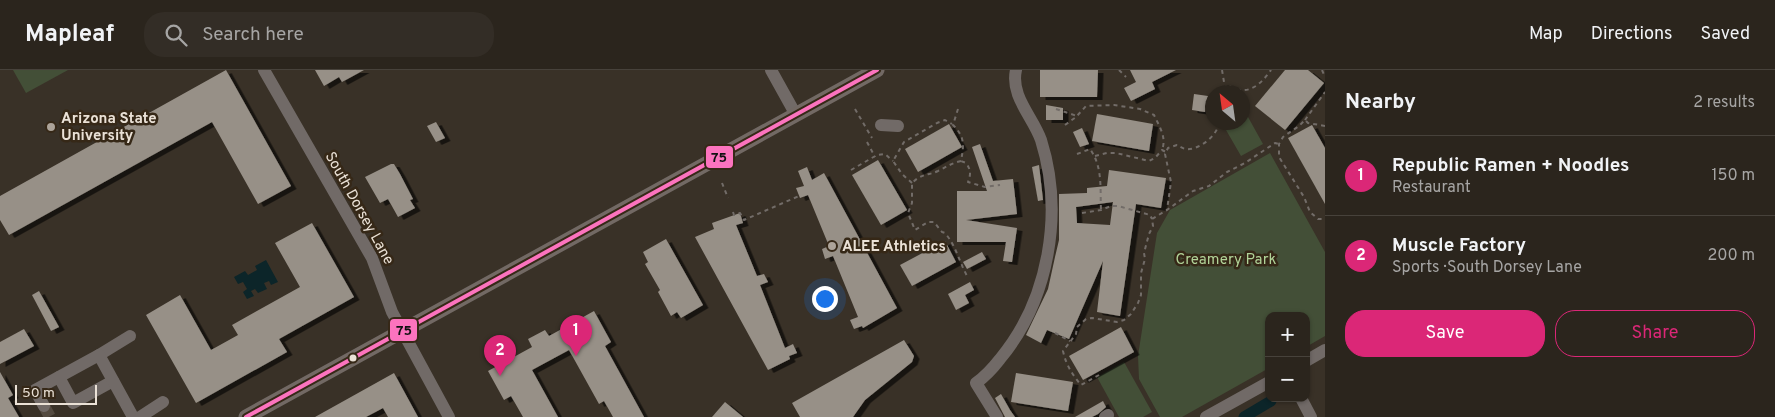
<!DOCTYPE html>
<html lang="en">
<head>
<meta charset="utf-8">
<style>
	:root { --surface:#2b251d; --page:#332d26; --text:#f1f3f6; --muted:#a6a5a4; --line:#47423b; --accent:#db2777 }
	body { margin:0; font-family:Overpass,sans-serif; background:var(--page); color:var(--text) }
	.controls { position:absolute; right:15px; bottom:15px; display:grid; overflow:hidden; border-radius:10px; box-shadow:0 1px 4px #0004 }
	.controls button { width:45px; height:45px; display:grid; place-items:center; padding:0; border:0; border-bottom:1px solid var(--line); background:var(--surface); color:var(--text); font:25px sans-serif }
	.compass { position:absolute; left:1205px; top:15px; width:45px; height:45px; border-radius:50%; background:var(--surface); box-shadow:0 1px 4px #0004; rotate:331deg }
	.scale { position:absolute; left:15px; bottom:12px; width:82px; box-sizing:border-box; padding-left:5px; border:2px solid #eae1d6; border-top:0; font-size:14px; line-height:18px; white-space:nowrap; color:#eae1d6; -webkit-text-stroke:4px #362817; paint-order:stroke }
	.you { position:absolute; left:824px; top:228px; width:18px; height:18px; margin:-12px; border:4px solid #fff; border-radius:50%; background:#1a73e8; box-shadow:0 0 0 8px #1a73e833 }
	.badge { display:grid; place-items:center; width:32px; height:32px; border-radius:50%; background:var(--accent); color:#fff; font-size:16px; font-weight:700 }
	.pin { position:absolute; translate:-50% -41px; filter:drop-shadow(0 1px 2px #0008) }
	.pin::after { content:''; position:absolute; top:26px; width:18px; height:15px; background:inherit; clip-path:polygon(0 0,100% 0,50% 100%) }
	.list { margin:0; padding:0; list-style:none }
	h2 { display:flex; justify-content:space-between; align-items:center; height:65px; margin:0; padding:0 20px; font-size:21px }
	h2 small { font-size:16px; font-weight:400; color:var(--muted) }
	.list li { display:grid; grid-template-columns:32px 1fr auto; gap:15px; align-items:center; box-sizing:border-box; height:80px; padding:0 20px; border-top:1px solid var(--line) }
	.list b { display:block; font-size:19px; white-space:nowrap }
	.list p { margin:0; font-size:16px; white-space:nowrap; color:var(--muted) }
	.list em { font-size:16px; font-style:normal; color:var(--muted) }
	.actions { display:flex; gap:10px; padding:15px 20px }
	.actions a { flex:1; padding:11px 0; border:1px solid var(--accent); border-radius:20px; text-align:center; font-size:18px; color:var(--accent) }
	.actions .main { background:var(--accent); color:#fff }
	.icon { flex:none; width:28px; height:28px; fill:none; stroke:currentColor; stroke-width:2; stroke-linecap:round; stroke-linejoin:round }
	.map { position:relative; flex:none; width:1325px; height:347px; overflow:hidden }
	header { display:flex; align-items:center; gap:30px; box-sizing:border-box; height:70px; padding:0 25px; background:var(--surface); border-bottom:1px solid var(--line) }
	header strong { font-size:24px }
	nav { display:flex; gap:28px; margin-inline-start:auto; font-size:18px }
	.search { width:350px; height:45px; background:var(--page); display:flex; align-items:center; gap:12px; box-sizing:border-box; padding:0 18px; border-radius:20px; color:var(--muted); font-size:19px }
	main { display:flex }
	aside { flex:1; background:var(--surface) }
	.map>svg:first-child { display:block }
	.green { fill:#434f37 }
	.water { fill:#0c2529 }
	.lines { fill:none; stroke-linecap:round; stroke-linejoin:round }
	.canal { stroke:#0c2529; stroke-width:11 }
	.building { fill:#979087; fill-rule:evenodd; filter:url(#shadow) }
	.minor-tunnel { stroke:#544b41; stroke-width:12; stroke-dasharray:12 6; stroke-linecap:butt }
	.path { stroke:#726c68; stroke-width:2; stroke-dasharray:4 4; stroke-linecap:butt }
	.minor { stroke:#716a67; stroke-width:12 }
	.major { stroke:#726964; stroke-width:15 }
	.bus-1-casing { stroke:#362817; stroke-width:8 }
	.bus-1 { stroke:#fc73be; stroke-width:4 }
	.poi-dot { fill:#aca399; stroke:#362817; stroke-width:2 }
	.bus-dot { fill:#eae1d6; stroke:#362817; stroke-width:2 }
	.labels { text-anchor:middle; stroke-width:5; stroke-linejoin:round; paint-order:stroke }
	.poi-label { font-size:15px; font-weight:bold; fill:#eae1d6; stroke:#362817; text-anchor:start }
	.street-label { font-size:15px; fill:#eae1d6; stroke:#362817 }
	.park-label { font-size:15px; fill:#b1d398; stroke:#362817 }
	.line-badge { stroke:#362817; stroke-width:2 }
	.pale-badge-label { font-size:14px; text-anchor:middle; font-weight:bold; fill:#111 }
</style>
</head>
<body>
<header>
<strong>Mapleaf</strong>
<div class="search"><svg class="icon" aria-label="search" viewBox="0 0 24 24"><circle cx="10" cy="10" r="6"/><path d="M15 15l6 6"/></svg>Search here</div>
<nav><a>Map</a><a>Directions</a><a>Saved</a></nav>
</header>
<main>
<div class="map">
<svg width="1325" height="347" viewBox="0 0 1325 347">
	<defs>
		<filter id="shadow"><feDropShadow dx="5.5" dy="3" stdDeviation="0" flood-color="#0009"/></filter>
	</defs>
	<rect width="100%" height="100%" fill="#393127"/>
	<g class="green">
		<polygon points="13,0 68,0 26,23"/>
		<polygon points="1243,38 1263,74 1241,86 1222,53 1242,52"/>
		<polygon points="1270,83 1325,182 1325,266 1306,277 1306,246 1269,246 1269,298 1182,347 1160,347 1139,309 1138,286 1157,163 1170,140"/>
		<polygon points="1124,292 1152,342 1143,347 1119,347 1097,307"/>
	</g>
	<polygon class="water" points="266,190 278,212 271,215 269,211 264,213 267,219 258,223 255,219 251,221 254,226 247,229 243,222 247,219 243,212 238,214 234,207 245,201 248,205 257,200 255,196"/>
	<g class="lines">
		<polyline class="canal" points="1244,347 1271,331"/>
	</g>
	<g class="building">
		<polygon points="226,0 291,116 258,134 212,52 9,165 0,150 0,126"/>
		<polygon points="315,0 364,0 342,12 339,7 324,16"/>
		<polygon points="1040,0 1098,0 1097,27 1040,27"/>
		<polygon points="1130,0 1176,0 1152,12 1155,19 1131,31 1124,18 1136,12"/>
		<polygon points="1285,0 1308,0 1324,13 1285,60 1255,36"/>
		<polygon points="1194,24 1208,26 1205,42 1192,40"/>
		<polygon points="1046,35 1063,38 1063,50 1046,50"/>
		<polygon points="1097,44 1153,54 1149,81 1092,71"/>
		<polygon points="436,52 445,68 436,72 427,56"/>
		<polygon points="949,54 962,77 918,102 905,79"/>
		<polygon points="1312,55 1325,78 1325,134 1288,68"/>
		<polygon points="1082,58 1089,74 1080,77 1073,62"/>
		<polygon points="980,74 993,111 1013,109 1017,144 966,150 1017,158 1012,192 1003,191 1006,172 957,172 957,121 987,121 972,77"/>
		<polygon points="878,90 907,140 881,155 852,105"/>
		<polygon points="391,94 394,94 400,104 413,129 410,130 415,138 398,147 388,129 380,133 365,107"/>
		<polygon points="1039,95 1043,130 1038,131 1032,97"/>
		<polygon points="807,97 812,110 824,103 897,238 863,258 862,256 854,259 850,250 858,247 833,186 825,189 822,179 829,176 808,125 800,128 796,118 804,116 798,101"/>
		<path d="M1109,100L1166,108L1161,138L1136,134L1120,246L1097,242L1103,191L1069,269L1047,260L1041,273L1026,265L1048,219L1055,187L1059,170V124L1087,123V118L1107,116ZM1113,132L1110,155L1077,153L1076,137Z"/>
		<polygon points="740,143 743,153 736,155 757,206 764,204 768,212 760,215 785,278 793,274 797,283 789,286 790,289 768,300 695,167 714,159 712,153"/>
		<polygon points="312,153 354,227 279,269 287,282 196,333 146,245 180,225 211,280 238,265 232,255 300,217 275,173"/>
		<polygon points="666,169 703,235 681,248 677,242 671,246 658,222 660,220 645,194 648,192 643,182"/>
		<polygon points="945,171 956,192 912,216 900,195"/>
		<polygon points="982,182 986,189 967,199 963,192"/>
		<polygon points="970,212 974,220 965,225 969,233 956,240 948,224"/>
		<polygon points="39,221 59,257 51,261 32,225"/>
		<polygon points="594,241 611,272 605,276 644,347 613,347 604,331 599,334 569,280 532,300 558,347 523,347 511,326 504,330 488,301 532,277 528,269 545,260 549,266"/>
		<polygon points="1121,257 1134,282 1083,310 1069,286"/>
		<polygon points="24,259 34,276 0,294 0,272"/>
		<polygon points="904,270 914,286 912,292 865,330 853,347 800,347 792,333"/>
		<polygon points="0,302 13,325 8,328 19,347 0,347"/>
		<polygon points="394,303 418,347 388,347 383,338 366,347 315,347"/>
		<polygon points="1016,303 1073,312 1068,341 1011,332"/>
		<polygon points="1001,324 1010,340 1015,347 1005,347 995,328"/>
		<polygon points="1103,331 1106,337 1098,344 1092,347 1075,347"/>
		<polygon points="725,332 743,347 712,347"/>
	</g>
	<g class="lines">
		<polyline class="minor-tunnel" points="44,336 50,347"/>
		<g class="path">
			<polyline points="1119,0 1126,7"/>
			<polyline points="1222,0 1224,12 1229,22"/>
			<polyline points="1322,0 1325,7"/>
			<path d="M1222,19L1230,16C1248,27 1261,14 1271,0"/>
			<polyline points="855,39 872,68"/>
			<path d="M958,39L953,55C965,67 964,75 961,91L966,93C971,100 971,104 968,112L985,117L1000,115"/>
			<polyline points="1056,39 1077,46"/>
			<polyline points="1305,50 1325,22"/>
			<path d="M1219,52C1218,66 1198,81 1185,79C1182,78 1179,76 1177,75L1168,78L1165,84L1171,112L1167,140L1193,121L1209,116L1227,102L1245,93L1275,73L1279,74"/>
			<path d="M1065,55L1076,47L1086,36L1114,35L1140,39L1154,45C1159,56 1167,67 1162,80"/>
			<polyline points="1325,56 1308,53 1305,50 1299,56 1283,67 1279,74 1279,87 1304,127 1310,142 1318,149 1325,149"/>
			<polyline points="867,72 875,87"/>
			<path d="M1077,84L1090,79C1103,97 1100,119 1101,140"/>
			<polyline points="1095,86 1107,83 1116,83 1149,91 1155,88 1162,80 1166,82"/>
			<path d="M961,91C952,93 946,97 938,101C927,106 922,103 912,113V133L908,143L915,160L928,152H934L942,162L945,163C956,176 959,191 967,206"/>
			<polyline points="851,100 877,85 885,84 893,91"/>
			<polyline points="722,113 728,128"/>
			<polyline points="912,113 902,104 893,91 904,72 937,53 945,50 952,54"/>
			<polyline points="733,142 734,145 740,143 744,150 799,126"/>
			<polyline points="1082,143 1101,140 1111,136 1118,136 1150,145 1152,149"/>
			<polyline points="1055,263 1070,271"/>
			<path d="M1099,305L1081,315C1072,304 1066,295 1063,281L1076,264L1077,257L1086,249L1092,248L1117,252L1124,250L1131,244L1138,233L1141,225V203L1145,189L1144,183L1149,164L1153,156L1152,149L1167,140"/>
		</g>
		<g class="minor">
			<polyline points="264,0 372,188 392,242 449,347"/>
			<polyline points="771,0 796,45"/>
			<polyline points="881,55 898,56"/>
			<polyline points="99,285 130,266"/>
			<polyline points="1306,291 1325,280"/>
			<polyline points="59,307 73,333 113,311"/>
			<polyline points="1301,328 1311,347"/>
			<polyline points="44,336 35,320 99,285 133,347"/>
			<polyline points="140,347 163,332"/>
			<path d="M997,347L976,313C986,306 993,298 1000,289C1049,230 1064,143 1041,70C1033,47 1010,26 1016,0"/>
			<polyline points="1105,347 1108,345"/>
			<polyline points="1206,347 1269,312"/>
		</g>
		<polyline class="major" points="246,347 877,0"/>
		<g class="bus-1-casing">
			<polyline id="bus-1" points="246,347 877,0"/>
		</g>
		<use href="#bus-1" class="bus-1"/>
	</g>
	<g class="poi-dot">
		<circle cx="51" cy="57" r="5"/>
		<circle cx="832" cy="176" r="5"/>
	</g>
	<circle class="bus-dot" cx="353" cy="288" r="4.5"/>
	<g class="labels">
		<g class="poi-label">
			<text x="61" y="53">Arizona State<tspan x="61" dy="17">University</tspan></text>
			<text x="842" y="181">ALEE Athletics</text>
		</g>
		<g class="street-label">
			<text transform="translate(360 138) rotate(61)" y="5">South Dorsey Lane</text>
		</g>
		<g class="park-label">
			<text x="1226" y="194">Creamery Park</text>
		</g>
	</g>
	<g class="line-badge">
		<rect x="705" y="75" width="29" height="24" rx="5" fill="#fc73be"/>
		<rect x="389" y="248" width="29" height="24" rx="5" fill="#fc73be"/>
	</g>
	<g class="pale-badge-label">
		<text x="719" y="92">75</text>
		<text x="404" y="265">75</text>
	</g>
</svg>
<div class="controls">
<button>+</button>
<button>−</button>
</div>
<svg class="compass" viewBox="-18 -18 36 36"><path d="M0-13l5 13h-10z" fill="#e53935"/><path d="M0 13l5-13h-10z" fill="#a6a5a4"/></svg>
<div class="scale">50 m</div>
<div class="you"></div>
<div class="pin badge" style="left:576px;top:286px">1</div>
<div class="pin badge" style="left:500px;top:306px">2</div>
</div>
<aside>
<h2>Nearby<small>2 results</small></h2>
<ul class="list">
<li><span class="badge">1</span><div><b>Republic Ramen + Noodles</b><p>Restaurant</p></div><em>150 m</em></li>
<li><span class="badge">2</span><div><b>Muscle Factory</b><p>Sports · South Dorsey Lane</p></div><em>200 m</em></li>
</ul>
<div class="actions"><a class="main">Save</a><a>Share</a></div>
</aside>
</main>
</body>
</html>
